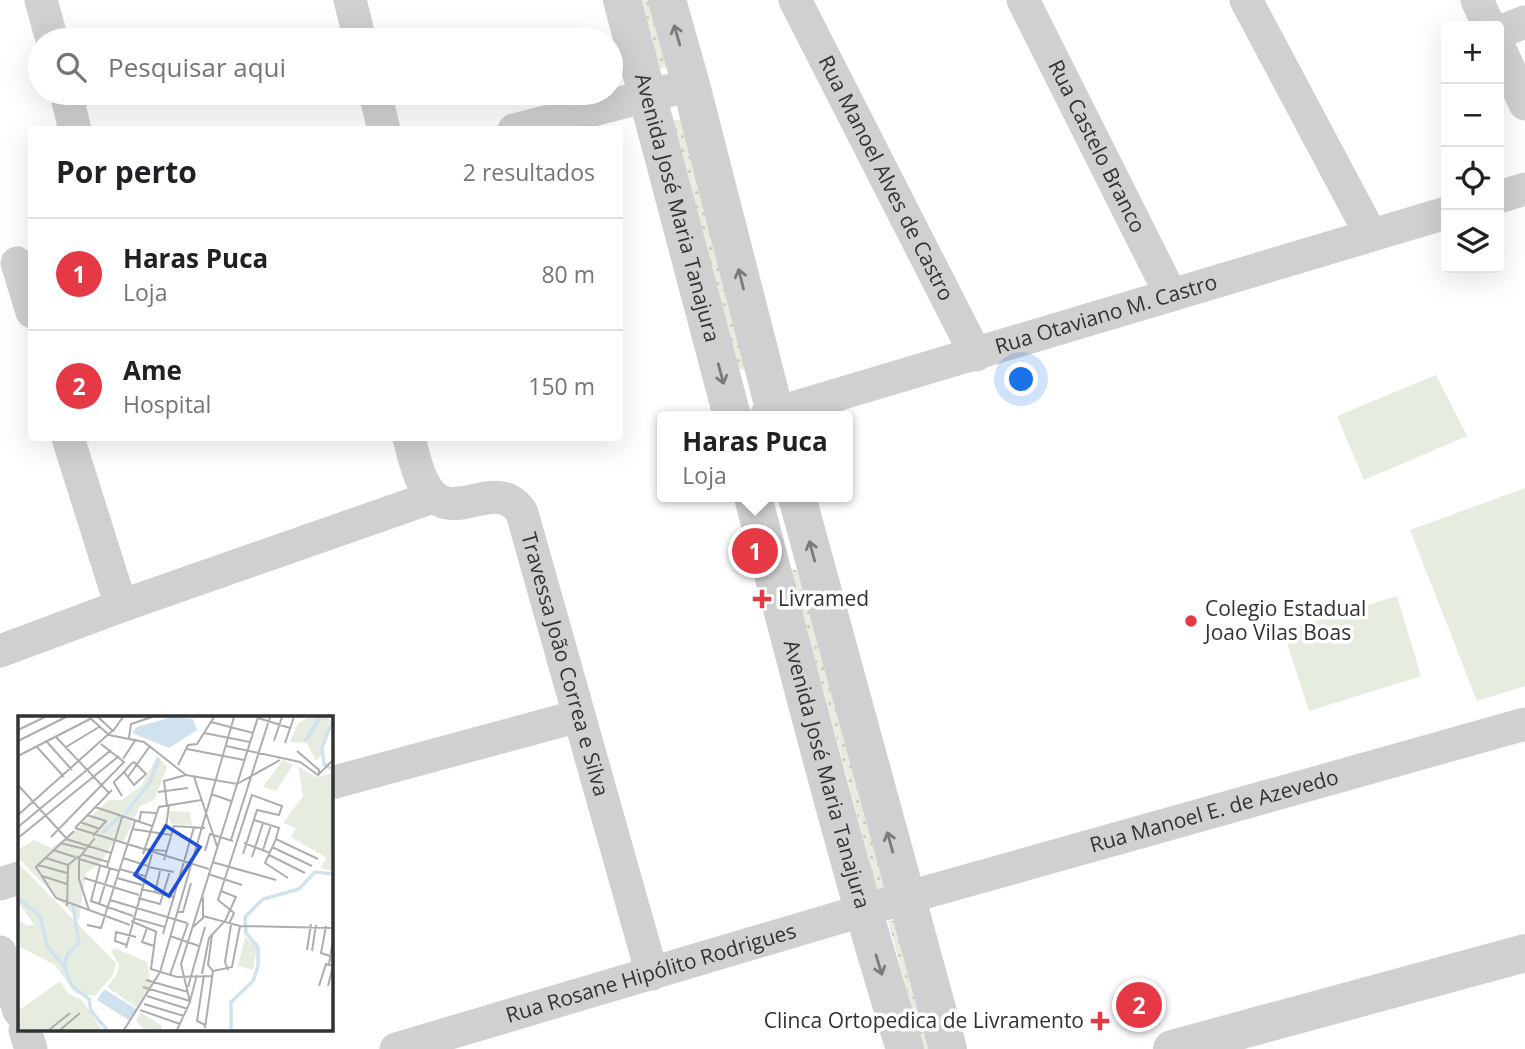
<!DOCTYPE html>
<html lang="pt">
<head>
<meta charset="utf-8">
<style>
	:root { --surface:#fff; --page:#f2f2f2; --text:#202124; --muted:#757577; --line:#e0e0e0; --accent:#e63946 }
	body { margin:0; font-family:"Open Sans",sans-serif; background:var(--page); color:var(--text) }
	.controls { position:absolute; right:21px; top:21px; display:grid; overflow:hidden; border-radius:7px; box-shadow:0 7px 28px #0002 }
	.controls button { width:63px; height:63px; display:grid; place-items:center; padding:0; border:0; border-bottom:2px solid var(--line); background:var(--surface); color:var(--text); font:35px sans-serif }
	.you { position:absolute; left:1022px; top:380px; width:24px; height:24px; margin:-18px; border:5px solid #fff; border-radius:50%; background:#1a73e8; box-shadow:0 0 0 10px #1a73e833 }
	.badge { display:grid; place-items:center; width:46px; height:46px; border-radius:50%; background:var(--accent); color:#fff; font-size:23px; font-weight:700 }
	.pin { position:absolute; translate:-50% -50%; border:4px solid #fff; box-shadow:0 2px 7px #0006 }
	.popup { position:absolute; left:657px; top:411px; width:196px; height:91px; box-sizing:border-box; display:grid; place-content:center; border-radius:7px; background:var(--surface); filter:drop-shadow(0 2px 5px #0005); font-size:23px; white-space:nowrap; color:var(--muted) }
	.popup b { font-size:26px; color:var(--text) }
	.popup::after { content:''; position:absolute; left:50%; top:100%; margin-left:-14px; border:14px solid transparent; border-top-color:var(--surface) }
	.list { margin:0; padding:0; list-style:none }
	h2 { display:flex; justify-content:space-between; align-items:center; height:91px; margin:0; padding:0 28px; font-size:30px }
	h2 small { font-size:23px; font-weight:400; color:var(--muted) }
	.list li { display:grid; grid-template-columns:46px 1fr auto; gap:21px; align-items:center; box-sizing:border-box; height:112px; padding:0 28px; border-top:2px solid var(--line) }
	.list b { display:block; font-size:26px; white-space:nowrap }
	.list p { margin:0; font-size:23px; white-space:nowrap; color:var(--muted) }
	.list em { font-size:23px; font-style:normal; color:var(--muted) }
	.icon { flex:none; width:38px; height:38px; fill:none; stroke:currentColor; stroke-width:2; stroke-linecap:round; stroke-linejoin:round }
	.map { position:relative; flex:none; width:1525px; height:1049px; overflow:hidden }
	.search { position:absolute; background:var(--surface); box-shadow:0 7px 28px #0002; left:28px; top:28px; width:595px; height:77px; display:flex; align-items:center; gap:18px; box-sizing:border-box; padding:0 24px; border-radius:38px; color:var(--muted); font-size:26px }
	.panel { position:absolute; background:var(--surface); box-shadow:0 7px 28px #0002; left:28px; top:126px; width:595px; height:315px; border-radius:7px }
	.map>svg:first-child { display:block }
	.park { fill:url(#park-dots) }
	.garden { fill:#e6ecdf }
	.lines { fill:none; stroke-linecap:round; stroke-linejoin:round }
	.minor { stroke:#d0d0d0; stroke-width:33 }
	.tertiary { stroke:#d0d0d0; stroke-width:38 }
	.oneway { stroke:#7a7a7a }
	.poi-dot { fill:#e63946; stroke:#fff; stroke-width:2.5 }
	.labels { text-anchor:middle; stroke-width:7; stroke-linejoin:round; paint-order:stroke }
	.street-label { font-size:21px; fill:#333; stroke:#fff }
	.poi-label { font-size:21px; fill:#333; stroke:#fff; text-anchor:start }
	.inset-river { fill:none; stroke:#cfe2ee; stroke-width:3.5 }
	.inset-road { fill:none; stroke:#adadad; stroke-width:2 }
	.view { fill:#1d4ed8; fill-opacity:0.15; stroke:#1d4ed8; stroke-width:3.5 }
	.inset-edge { fill:none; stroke:#333; stroke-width:3.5 }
</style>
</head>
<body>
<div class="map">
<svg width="1525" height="1049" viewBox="0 0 1525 1049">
	<defs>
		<pattern id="park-dots" width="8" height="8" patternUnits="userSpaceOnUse" patternTransform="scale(1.75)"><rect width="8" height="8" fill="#e6ecdf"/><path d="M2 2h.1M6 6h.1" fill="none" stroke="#c6cbc0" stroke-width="1.8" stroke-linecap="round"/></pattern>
	</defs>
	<rect width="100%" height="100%" fill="#fff"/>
	<g class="park">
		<polygon points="640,0 657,0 674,66 658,69"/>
		<polygon points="669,120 690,120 757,367 738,370"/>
		<polygon points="791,570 805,570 893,884 877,889"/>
		<polygon points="906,920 941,1049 923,1049 888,921"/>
	</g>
	<g class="garden">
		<polygon points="1436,375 1467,436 1364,480 1337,416"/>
		<polygon points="1525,488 1525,686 1477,701 1410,530"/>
		<polygon points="1397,596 1421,676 1309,711 1283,631"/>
	</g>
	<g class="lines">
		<g class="minor">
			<polyline points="41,0 52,40"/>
			<polyline points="350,0 360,40"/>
			<path id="s1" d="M795,0L976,355"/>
			<path id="s2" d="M1023,0L1171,295"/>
			<polyline points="1246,0 1371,235"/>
			<polyline points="1477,0 1489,26"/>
			<polyline points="1499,32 1525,22"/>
			<polyline points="1499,47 1525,104"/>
			<polyline points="66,93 75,130"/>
			<polyline points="375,93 384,130"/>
			<polyline points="514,130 691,85"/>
			<polyline points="1499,197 1525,189"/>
			<polyline points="17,263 32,312"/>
			<path id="s3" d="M766,416L1446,213"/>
			<polyline points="68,438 121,606"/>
			<path id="s4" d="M409,438C413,453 416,470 424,484C450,532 496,471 522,513L652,974"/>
			<polyline points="0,651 121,606 433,497"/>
			<polyline points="331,783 579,716"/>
			<polyline points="0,884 19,878"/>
			<polyline points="0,952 19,1011"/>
			<polyline points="25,1030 31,1049"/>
			<path id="s5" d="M396,1049L905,898L1525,724"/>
		</g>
		<g class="tertiary">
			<path id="s6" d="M622,0L732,416"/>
			<polyline points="667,0 691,85 776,416"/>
			<path id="s7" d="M753,497C801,681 848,867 905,1049"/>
			<polyline points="797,497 948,1049"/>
			<polyline points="1172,1049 1525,953"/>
		</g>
	</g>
	<defs><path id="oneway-shaft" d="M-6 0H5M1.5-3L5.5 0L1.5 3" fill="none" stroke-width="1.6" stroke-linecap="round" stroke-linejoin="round" transform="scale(1.75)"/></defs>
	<g class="oneway">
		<use href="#oneway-shaft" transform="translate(677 35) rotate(-106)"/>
		<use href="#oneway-shaft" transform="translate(741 279) rotate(-104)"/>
		<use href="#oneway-shaft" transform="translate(721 374) rotate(75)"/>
		<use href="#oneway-shaft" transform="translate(812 551) rotate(-105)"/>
		<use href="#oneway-shaft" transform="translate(890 842) rotate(-105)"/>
		<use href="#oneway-shaft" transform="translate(879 965) rotate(73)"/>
	</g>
	<g class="poi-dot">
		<path d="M758.5 588.5h7v7h7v7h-7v7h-7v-7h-7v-7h7z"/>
		<circle cx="1191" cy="621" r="7"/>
		<path d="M1096.5 1010.5h7v7h7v7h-7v7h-7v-7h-7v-7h7z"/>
	</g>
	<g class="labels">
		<g class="street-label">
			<text dy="7" stroke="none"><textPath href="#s2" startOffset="164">Rua Castelo Branco</textPath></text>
			<text dy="7" stroke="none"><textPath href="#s1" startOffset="200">Rua Manoel Alves de Castro</textPath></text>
			<text dy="7" stroke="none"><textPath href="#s6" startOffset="215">Avenida José Maria Tanajura</textPath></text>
			<text dy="7" stroke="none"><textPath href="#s3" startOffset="355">Rua Otaviano M. Castro</textPath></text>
			<text dy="7" stroke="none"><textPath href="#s4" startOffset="318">Travessa João Correa e Silva</textPath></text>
			<text dy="7" stroke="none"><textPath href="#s7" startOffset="287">Avenida José Maria Tanajura</textPath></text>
			<text dy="7" stroke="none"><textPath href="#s5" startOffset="852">Rua Manoel E. de Azevedo</textPath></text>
			<text dy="7" stroke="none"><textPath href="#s5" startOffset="266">Rua Rosane Hipólito Rodrigues</textPath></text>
		</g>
		<g class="poi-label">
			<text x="778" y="606">Livramed</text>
			<text x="1205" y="616">Colegio Estadual<tspan x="1205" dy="24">Joao Vilas Boas</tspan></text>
			<text x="1084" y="1028" text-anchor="end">Clinca Ortopedica de Livramento</text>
		</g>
	</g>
	<g transform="translate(18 716)">
		<rect width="315" height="315" fill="#fff"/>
		<path d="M291,1H312L303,40L298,45L289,27L272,26L280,8ZM280,50L298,61L315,57L313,155L302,152L309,142L273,121L278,112L265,107L285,80ZM42,265L51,278L64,284L84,314L0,313V295ZM122,296L144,310L143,314H126L118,304Z" fill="#e6ecdf"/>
		<path d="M139,40L149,51L136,84L122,90L106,125H96L82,148L68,157L61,204L0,142V134L16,124L33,132L49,122L91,84H104L124,69ZM0,147L98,247L95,259L77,280L57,277L37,249L0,230V204L10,210L16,208L0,186ZM227,221L239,231L235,254L220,250ZM97,232L129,246L133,269L121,293L89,271L99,258L101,249L93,235Z" fill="#e6ecdf"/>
		<path d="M265,44L275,49L258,75L245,71Z" fill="#e6ecdf"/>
		<path d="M150,95L172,96L174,109L153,108Z" fill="#e6ecdf"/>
		<path d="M154,1L175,3L179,14L151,32L114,17L119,11ZM86,273L120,294L112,305L79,284Z" fill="#cfe2ee"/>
		<path class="inset-river" d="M315,3L304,32L306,48L315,54M287,25L303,1M107,98L132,66L141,42M84,117L102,100M0,182L22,200L29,230L46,250L54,270L71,283L73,295L89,314M46,251L49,239L61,227L55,190M213,314V286L235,265L240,250V231L228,217L227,201L245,183L281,173L297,156L315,158"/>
		<path class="inset-road" d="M71,1L91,19L126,26L168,59M80,1L95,15L105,1M240,2L272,12M193,6L235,17M0,14L27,1M186,17L232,26M38,21L91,77M111,22L113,8L134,1M0,25L48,1M256,25L264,1M29,26L54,54M267,27L276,1M208,30L282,46L300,59L315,44M19,31L46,61M48,31L81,11M169,33L226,44M279,35L301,54V59M0,40L72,3M105,43L118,23M160,49L170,29L179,28L196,1M110,61L132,30M176,61L199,130M0,69L48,122M140,76L170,72M193,78L213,85M104,80L96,67V66L106,56L113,48L116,46L128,58L116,69L106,56M149,89L146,65L168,59L219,68L262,44M77,91L134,110M0,99L94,15M69,99L88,105L75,120M236,104L261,112L258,122M62,106L82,113M121,106L123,96L138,97M0,111L93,34M148,111L151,89M57,112L191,153M57,112L94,74M114,113L153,119M56,115L18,151L27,165L38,182L112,209M33,121L106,46L83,28M0,122L101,40M48,123L93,137M213,124L252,1M42,127L67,133M226,127L252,137M254,131L294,150M127,133L148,135M35,134L57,141M245,134L253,109M187,135L192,118L215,125M63,138L90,146M125,138L141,91L183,84M251,139L287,157M234,141L245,107M28,142L50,149M105,142L130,150M61,143L101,155M146,144L156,110L187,112M194,146L258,164M20,149L49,157M82,150L73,185L115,200M89,151L104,101M130,151L156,156M101,153L127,160M190,158L224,169M24,160L49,168M66,162L121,179M99,162L124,169M270,162L247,147L258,123L300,143M123,173L157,181M137,177L142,155M120,182L142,188L152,155M92,184L169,207M81,188L92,152M49,190L50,149L61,140M71,194L61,163V142L77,122M159,196H165L173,167M185,200L222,210L315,212M115,202L147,211M113,205L139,216M211,208L216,197L200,184L234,79L264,90L261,99L239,94L225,138M69,209L83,212L117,105M308,210L303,237L312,240M175,211L185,202V181M129,212L124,226L136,230M138,216L133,253L159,261L194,260M145,218L176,111M152,220L181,230M109,229L97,225L98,216L118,221M108,232L134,138M289,234L293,208M294,235L298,209M311,248L315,224M210,254L207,246L213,209M195,255L214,251L222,210M184,258L191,222L207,205L218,181L203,175M152,259L170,207M186,259L179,305L187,309M128,264L170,276M301,270L308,248L315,250L310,270M125,271L172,285L179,259M170,271L187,211M129,280L170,293M126,288L166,300M122,294L162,308M187,312L195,255L190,249L194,219M31,314L52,297M42,314L62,297M106,314L142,256L216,1M159,314L172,286L163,248L240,1"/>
		<path class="view" d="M148,110L182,131L151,180L117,159Z"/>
		<rect width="315" height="315" class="inset-edge"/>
	</g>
</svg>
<div class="controls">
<button>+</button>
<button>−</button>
<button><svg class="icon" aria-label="locate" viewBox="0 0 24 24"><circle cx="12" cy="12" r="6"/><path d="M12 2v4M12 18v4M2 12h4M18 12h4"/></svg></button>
<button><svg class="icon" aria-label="layers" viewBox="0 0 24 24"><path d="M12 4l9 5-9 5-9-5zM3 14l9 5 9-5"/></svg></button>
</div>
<div class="you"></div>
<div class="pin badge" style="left:755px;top:551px">1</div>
<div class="popup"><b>Haras Puca</b>Loja</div>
<div class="pin badge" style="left:1139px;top:1005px">2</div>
<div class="search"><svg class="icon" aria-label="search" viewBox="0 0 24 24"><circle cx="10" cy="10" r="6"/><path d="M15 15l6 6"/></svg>Pesquisar aqui</div>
<section class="panel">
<h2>Por perto<small>2 resultados</small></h2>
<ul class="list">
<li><span class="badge">1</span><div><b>Haras Puca</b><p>Loja</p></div><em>80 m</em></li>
<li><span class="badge">2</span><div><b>Ame</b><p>Hospital</p></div><em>150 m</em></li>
</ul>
</section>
</div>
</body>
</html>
